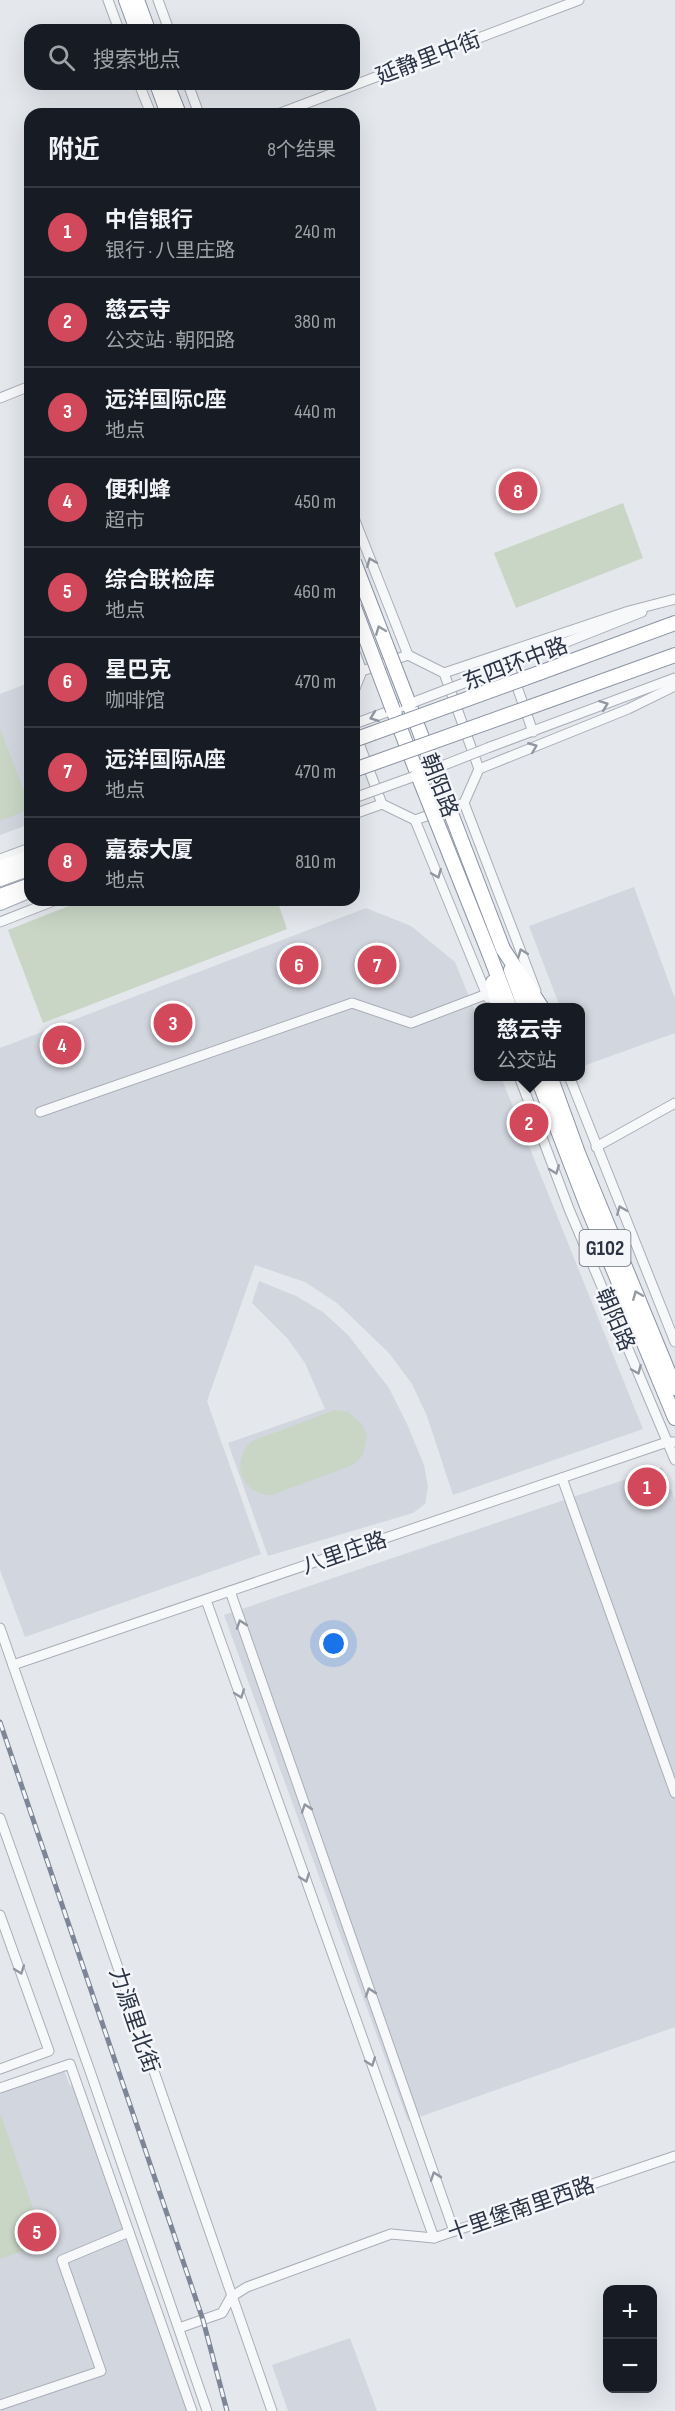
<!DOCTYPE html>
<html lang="zh">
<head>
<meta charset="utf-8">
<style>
	:root { --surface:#171b24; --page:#20242c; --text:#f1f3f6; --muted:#9ea1a6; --line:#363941; --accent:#d1495b }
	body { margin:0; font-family:"Sofia Sans Condensed","Noto Sans SC",sans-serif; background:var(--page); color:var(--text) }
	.controls { position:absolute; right:18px; bottom:18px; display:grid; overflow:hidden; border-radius:12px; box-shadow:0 6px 24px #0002 }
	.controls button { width:54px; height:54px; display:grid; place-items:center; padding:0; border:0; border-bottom:2px solid var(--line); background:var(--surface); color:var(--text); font:30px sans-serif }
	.you { position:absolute; left:334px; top:1644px; width:21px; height:21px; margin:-15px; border:4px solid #fff; border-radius:50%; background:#1a73e8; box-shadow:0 0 0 9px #1a73e833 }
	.badge { display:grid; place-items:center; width:39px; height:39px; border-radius:50%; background:var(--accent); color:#fff; font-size:20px; font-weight:700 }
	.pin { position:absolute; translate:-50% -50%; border:3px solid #fff; box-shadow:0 2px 6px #0006 }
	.popup { position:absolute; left:474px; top:1003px; width:111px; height:78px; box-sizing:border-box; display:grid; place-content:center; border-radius:12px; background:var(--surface); filter:drop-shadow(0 2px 4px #0005); font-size:20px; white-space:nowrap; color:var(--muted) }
	.popup b { font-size:22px; color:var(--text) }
	.popup::after { content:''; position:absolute; left:50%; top:100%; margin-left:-12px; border:12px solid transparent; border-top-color:var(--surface) }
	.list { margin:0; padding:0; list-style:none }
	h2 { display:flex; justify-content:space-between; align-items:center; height:78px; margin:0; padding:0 24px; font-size:26px }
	h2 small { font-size:20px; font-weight:400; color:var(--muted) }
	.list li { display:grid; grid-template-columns:39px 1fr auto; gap:18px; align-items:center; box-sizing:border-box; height:90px; padding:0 24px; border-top:2px solid var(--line) }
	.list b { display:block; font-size:22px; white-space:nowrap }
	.list p { margin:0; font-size:20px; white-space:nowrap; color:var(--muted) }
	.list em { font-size:20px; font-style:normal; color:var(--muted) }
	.icon { flex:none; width:33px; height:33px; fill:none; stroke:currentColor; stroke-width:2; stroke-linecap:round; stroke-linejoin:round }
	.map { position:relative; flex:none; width:675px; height:2411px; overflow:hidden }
	.search { position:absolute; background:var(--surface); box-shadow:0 6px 24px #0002; left:24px; top:24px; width:336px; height:66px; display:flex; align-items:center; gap:15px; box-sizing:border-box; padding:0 21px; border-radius:18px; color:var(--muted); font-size:22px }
	.panel { position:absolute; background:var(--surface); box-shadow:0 6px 24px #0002; left:24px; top:108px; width:336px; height:798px; border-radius:18px }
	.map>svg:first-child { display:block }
	.built { fill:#d2d6de }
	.green { fill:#c9d6c5 }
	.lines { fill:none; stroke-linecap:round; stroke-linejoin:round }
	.minor-casing { stroke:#a9aeb7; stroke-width:11 }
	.major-casing { stroke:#a3abb8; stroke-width:14 }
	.highway-casing { stroke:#8b94a3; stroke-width:16 }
	.minor { stroke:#f7f8fa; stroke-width:9 }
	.major { stroke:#fff; stroke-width:12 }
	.highway { stroke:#fff; stroke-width:14 }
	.rail-casing { stroke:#7d8696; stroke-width:5 }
	.rail { stroke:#f4f6f9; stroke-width:3; stroke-dasharray:9; stroke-linecap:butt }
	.minor-bridge-casing { stroke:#a9aeb7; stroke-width:11; stroke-linecap:butt }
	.highway-bridge-casing { stroke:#8b94a3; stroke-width:16; stroke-linecap:butt }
	.minor-bridge { stroke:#f7f8fa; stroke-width:9 }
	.highway-bridge { stroke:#fff; stroke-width:14 }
	.oneway { stroke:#9196a0 }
	.oneway2 { stroke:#959aa2 }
	.labels { text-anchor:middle; stroke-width:5; stroke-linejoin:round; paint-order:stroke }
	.shield { fill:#f4f6f9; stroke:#676e7b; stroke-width:1.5 }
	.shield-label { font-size:21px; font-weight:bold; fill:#2b3445 }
	.street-label { font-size:22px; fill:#2b3445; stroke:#f4f6f9 }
</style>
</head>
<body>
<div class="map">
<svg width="675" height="2411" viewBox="0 0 675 2411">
	<rect width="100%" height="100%" fill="#e4e7ec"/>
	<g class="built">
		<polygon points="26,684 30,695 30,824 0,835 0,694"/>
		<polygon points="634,887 675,999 675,1033 583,1066 580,1059 580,1008 560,1007 529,926"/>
		<polygon points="366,908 411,926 455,962 478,1019 478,1076 501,1077 643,1429 453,1495 427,1416 412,1384 389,1353 337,1303 305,1282 255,1265 207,1401 261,1554 25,1637 0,1570 0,1048"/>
		<polygon points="259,1281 296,1296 323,1312 348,1335 389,1388 407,1424 424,1465 428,1487 425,1504 413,1513 268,1556 228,1443 325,1409 305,1363 288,1339 252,1303"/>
		<polygon points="662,1467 675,1500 675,2027 408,2121 224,1615"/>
		<polygon points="64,2070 70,2086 75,2084 190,2411 0,2411 0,2094"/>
		<polygon points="350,2338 377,2411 288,2411 272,2365"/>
	</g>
	<g class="green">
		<polygon points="623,503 643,558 516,608 494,553"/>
		<polygon points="0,728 30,807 30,809 0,821"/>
		<polygon points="84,900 277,900 287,929 43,1023 8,930"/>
		<path d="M335,1410L348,1412L362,1424L367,1436L363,1455L353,1465L272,1495C242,1495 229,1462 252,1441Z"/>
		<polygon points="1,2115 45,2243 0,2259 0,2116"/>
	</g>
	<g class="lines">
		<g class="minor-casing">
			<g id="minor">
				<polyline points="108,0 119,30"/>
				<polyline points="158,0 169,30"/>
				<polyline points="139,84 151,114"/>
				<polyline points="188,84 199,114"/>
				<polyline points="278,114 579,0"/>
				<polyline points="0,398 30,386"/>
				<polyline points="354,518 408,655"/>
				<polyline points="354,650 362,671"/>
				<polyline points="510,667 533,732"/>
				<polyline points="444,673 629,611 675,599"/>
				<polyline points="464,683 642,612"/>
				<polyline points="354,691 362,671 408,655 444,673 479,769 464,803 415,820 382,804 354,730"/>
				<polyline points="354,724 409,704"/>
				<polyline points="490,747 675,678"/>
				<polyline points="479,769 628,709 675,686"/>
				<polyline points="464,803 536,991"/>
				<polyline points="354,814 382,804"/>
				<polyline points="415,820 488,998"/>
				<polyline points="0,859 30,848"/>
				<polyline points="0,922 56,900"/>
				<polyline points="519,1076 569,1209 675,1460"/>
				<polyline points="569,1076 675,1342"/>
				<polyline points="40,1112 352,1003 411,1023 487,994"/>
				<polyline points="596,1147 675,1103"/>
				<polyline points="562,1478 675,1793"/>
				<polyline points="230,1591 454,2231"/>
				<polyline points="206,1600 434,2238"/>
				<polyline points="0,1628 272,2411"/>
				<polyline points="13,1665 667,1442 675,1442"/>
				<polyline points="0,1818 91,2074 207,2411"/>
				<polyline points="0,1915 49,2051 0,2069"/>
				<polyline points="0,2088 70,2064 192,2411"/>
				<polyline points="179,2328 222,2313 231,2297 247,2287 391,2234 434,2238 675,2156"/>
				<polyline points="0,2405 101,2371 62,2260 129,2232"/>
			</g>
		</g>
		<g class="major-casing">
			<g id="major">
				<polyline points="0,880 30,869"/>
				<polyline points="0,904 24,894"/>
			</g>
		</g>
		<g class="highway-casing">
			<g id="highway">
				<polyline points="126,0 137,30"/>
				<polyline points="137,0 148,30"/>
				<polyline points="157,84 168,114"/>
				<polyline points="167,84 179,114"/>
				<polyline points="539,673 675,623"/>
				<polyline points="547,701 675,655"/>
				<polyline points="411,709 434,769"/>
				<polyline points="395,715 418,775"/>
				<polyline points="0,868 30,857"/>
				<polyline points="0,896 30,885"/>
				<polyline points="503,949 542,1008"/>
				<polyline points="489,953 510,1008"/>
				<polyline points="511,970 525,1008"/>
				<polyline points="493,982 498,1008"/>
				<polyline points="537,1076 587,1206 675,1418"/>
				<polyline points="550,1076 578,1153 675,1388"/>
			</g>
		</g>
		<use href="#minor" class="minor"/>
		<use href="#major" class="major"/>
		<use href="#highway" class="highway"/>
		<g class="rail-casing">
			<polyline id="rail" points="0,1722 203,2320 227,2411"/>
		</g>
		<use href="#rail" class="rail"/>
		<g class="minor-bridge-casing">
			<g id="minor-bridge">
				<polyline points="409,704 464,683"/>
				<polyline points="434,769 490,747"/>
				<polyline points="354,798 418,775"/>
			</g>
		</g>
		<g class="highway-bridge-casing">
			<g id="highway-bridge">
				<polyline points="354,562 409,704"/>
				<polyline points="354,607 393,710"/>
				<polyline points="354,740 539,673"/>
				<polyline points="434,769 503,949"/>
				<polyline points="354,770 547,701"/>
				<polyline points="418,775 489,953"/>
			</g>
		</g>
		<use href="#minor-bridge" class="minor-bridge"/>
		<use href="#highway-bridge" class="highway-bridge"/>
	</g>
	<defs><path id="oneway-chevron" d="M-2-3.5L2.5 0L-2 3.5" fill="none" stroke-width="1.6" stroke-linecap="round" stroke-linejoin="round" transform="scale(1.5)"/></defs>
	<g class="oneway">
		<use href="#oneway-chevron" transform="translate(371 562) rotate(-112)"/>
		<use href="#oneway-chevron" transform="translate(604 705) rotate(-21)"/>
		<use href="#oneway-chevron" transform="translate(374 717) rotate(160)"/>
		<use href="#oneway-chevron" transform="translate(533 747) rotate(-22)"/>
		<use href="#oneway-chevron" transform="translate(437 874) rotate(68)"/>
		<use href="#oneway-chevron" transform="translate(522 953) rotate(-111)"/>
		<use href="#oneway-chevron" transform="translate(555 1170) rotate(69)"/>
		<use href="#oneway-chevron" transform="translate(621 1210) rotate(-112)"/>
		<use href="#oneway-chevron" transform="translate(637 1370) rotate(67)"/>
		<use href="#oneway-chevron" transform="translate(241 1624) rotate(-109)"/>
		<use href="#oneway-chevron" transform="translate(240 1694) rotate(70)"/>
		<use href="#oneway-chevron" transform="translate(306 1808) rotate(-109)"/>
		<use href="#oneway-chevron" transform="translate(305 1878) rotate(70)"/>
		<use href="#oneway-chevron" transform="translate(20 1970) rotate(70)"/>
		<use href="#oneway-chevron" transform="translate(370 1992) rotate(-109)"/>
		<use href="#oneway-chevron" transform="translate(371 2062) rotate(70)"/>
		<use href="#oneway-chevron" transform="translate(435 2176) rotate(-109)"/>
	</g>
	<g class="oneway2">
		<use href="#oneway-chevron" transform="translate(380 630) rotate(-111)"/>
		<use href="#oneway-chevron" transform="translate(637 1295) rotate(-112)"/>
	</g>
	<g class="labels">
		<rect class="shield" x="579.5" y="1230" width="51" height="36" rx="4.5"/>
		<g class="shield-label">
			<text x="605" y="1255">G102</text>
		</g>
		<g class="street-label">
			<text transform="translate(428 57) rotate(-21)" y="8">延静里中街</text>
			<text transform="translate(515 663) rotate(-21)" y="8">东四环中路</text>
			<text transform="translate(440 785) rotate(69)" y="8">朝阳路</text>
			<text transform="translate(616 1319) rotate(67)" y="8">朝阳路</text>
			<text transform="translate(344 1552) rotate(-19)" y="8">八里庄路</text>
			<text transform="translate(135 2020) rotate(71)" y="8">力源里北街</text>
			<text transform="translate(521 2208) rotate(-19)" y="8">十里堡南里西路</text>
		</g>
	</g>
</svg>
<div class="controls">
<button>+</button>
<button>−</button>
</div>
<div class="you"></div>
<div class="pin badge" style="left:647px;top:1487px">1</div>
<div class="pin badge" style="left:529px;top:1123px">2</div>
<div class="popup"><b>慈云寺</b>公交站</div>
<div class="pin badge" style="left:173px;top:1023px">3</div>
<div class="pin badge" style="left:62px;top:1045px">4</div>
<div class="pin badge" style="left:37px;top:2232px">5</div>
<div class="pin badge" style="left:299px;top:965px">6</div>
<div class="pin badge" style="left:377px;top:965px">7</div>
<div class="pin badge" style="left:518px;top:491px">8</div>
<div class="search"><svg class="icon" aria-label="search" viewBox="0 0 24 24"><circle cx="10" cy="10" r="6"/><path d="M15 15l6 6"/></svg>搜索地点</div>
<section class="panel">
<h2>附近<small>8个结果</small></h2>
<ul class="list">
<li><span class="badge">1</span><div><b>中信银行</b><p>银行 · 八里庄路</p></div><em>240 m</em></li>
<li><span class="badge">2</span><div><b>慈云寺</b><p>公交站 · 朝阳路</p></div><em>380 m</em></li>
<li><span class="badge">3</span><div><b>远洋国际C座</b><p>地点</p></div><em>440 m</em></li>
<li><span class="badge">4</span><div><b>便利蜂</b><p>超市</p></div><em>450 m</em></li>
<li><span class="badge">5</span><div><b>综合联检库</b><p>地点</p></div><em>460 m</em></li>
<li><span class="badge">6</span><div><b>星巴克</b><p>咖啡馆</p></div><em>470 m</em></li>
<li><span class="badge">7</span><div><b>远洋国际A座</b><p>地点</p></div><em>470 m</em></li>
<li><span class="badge">8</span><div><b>嘉泰大厦</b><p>地点</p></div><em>810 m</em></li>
</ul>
</section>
</div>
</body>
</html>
